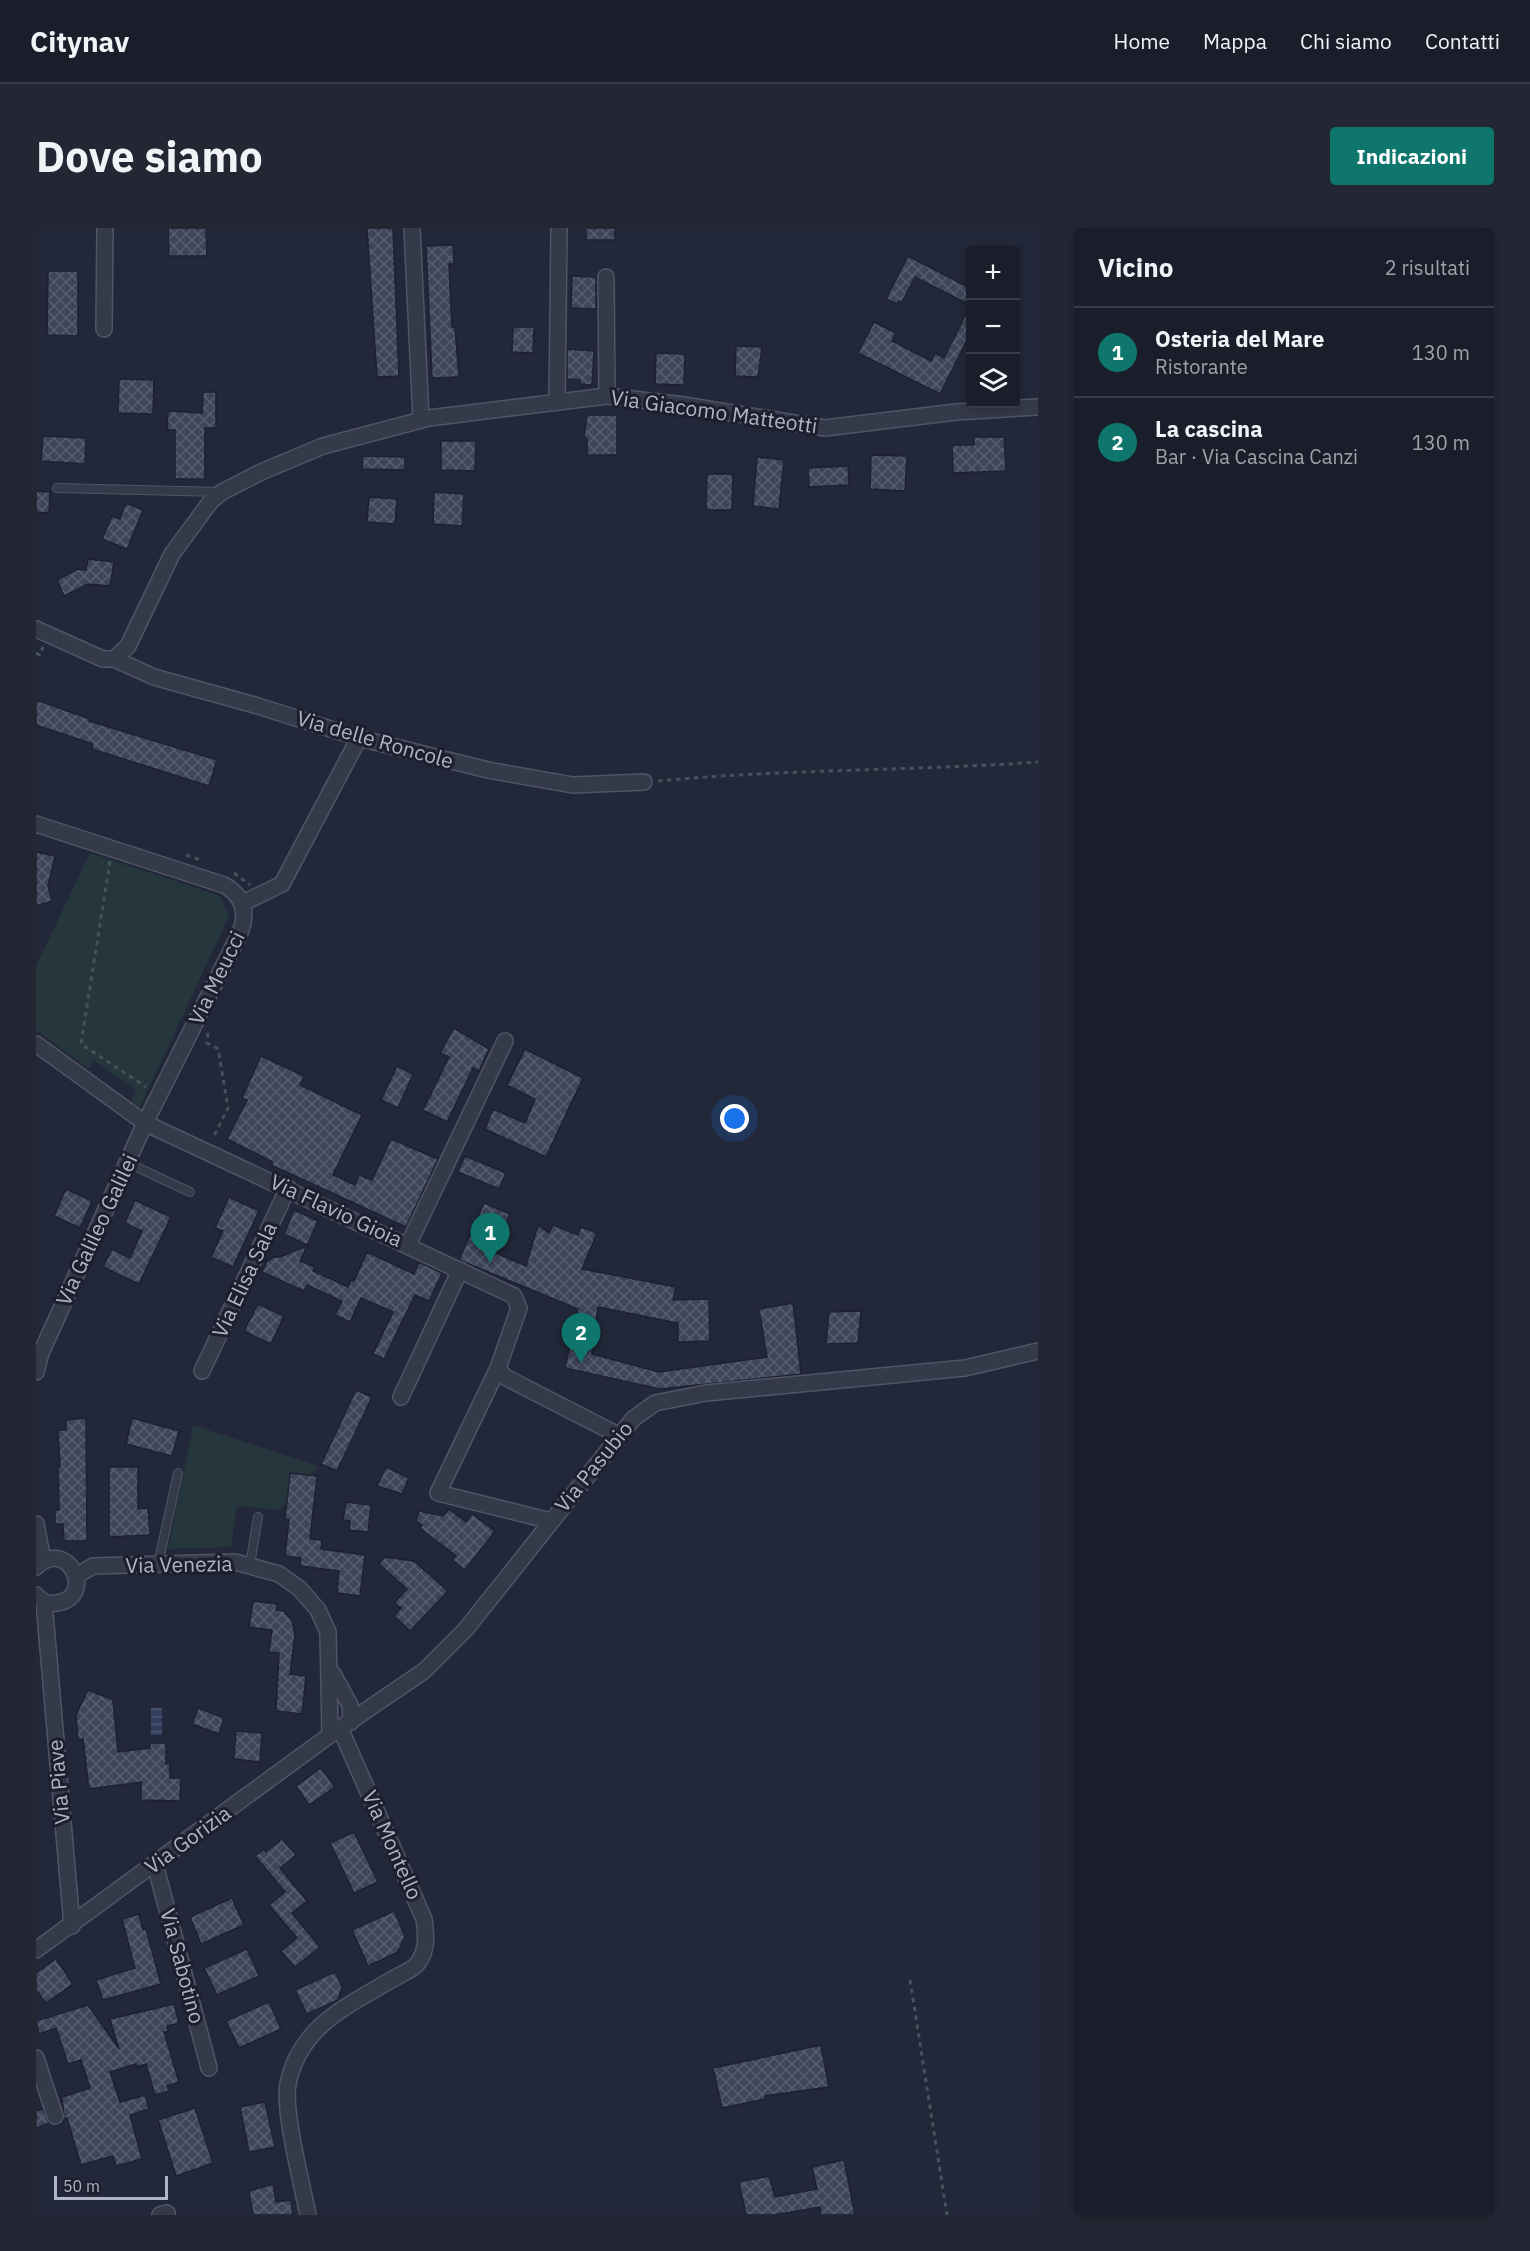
<!DOCTYPE html>
<html lang="it">
<head>
<meta charset="utf-8">
<style>
	:root { --surface:#1a1e2b; --page:#232733; --text:#f1f3f6; --muted:#9fa2a9; --line:#383c47; --accent:#0f766e }
	body { margin:0; font-family:"IBM Plex Sans",sans-serif; background:var(--page); color:var(--text) }
	.controls { position:absolute; right:18px; top:18px; display:grid; overflow:hidden; border-radius:6px; box-shadow:0 3px 9px #0003 }
	.controls button { width:54px; height:54px; display:grid; place-items:center; padding:0; border:0; border-bottom:2px solid var(--line); background:var(--surface); color:var(--text); font:30px sans-serif }
	.scale { position:absolute; left:18px; bottom:15px; width:114px; box-sizing:border-box; padding-left:6px; border:3px solid #b0b5c6; border-top:0; font-size:16px; line-height:21px; white-space:nowrap; color:#b0b5c6; -webkit-text-stroke:4px #1b1f2e; paint-order:stroke }
	.you { position:absolute; left:699px; top:891px; width:21px; height:21px; margin:-15px; border:4px solid #fff; border-radius:50%; background:#1a73e8; box-shadow:0 0 0 9px #1a73e833 }
	.badge { display:grid; place-items:center; width:39px; height:39px; border-radius:50%; background:var(--accent); color:#fff; font-size:20px; font-weight:700 }
	.pin { position:absolute; translate:-50% -50px; filter:drop-shadow(0 2px 3px #0008) }
	.pin::after { content:''; position:absolute; top:32px; width:21px; height:18px; background:inherit; clip-path:polygon(0 0,100% 0,50% 100%) }
	.list { margin:0; padding:0; list-style:none }
	h2 { display:flex; justify-content:space-between; align-items:center; height:78px; margin:0; padding:0 24px; font-size:26px }
	h2 small { font-size:20px; font-weight:400; color:var(--muted) }
	.list li { display:grid; grid-template-columns:39px 1fr auto; gap:18px; align-items:center; box-sizing:border-box; height:90px; padding:0 24px; border-top:2px solid var(--line) }
	.list b { display:block; font-size:22px; white-space:nowrap }
	.list p { margin:0; font-size:20px; white-space:nowrap; color:var(--muted) }
	.list em { font-size:20px; font-style:normal; color:var(--muted) }
	.icon { flex:none; width:33px; height:33px; fill:none; stroke:currentColor; stroke-width:2; stroke-linecap:round; stroke-linejoin:round }
	.map { position:relative; flex:none; width:1002px; height:1987px; overflow:hidden; border-radius:6px }
	header { display:flex; align-items:center; gap:36px; box-sizing:border-box; height:84px; padding:0 30px; background:var(--surface); border-bottom:2px solid var(--line) }
	header strong { font-size:28px }
	nav { display:flex; gap:33px; margin-inline-start:auto; font-size:21px }
	.intro { display:flex; align-items:center; justify-content:space-between; box-sizing:border-box; height:144px; padding:0 36px }
	h1 { margin:0; font-size:42px }
	.button { padding:15px 27px; border-radius:6px; background:var(--accent); color:#fff; font-size:21px; font-weight:700 }
	main { display:flex; gap:36px; padding:0 36px }
	aside { flex:1; background:var(--surface); border-radius:6px; box-shadow:0 3px 9px #0003 }
	.map>svg:first-child { display:block }
	.green { fill:#25363c }
	.water { fill:url(#water-rules) }
	.building { fill:url(#building-cross-hatch); stroke:#1d2131; stroke-width:1.5 }
	.lines { fill:none; stroke-linecap:round; stroke-linejoin:round }
	.lane-casing { stroke:#505565; stroke-width:10 }
	.street-casing { stroke:#505565; stroke-width:18 }
	.path { stroke:#43535a; stroke-width:3; stroke-dasharray:4.5 4.5; stroke-linecap:butt }
	.lane { stroke:#353a4a; stroke-width:8 }
	.street { stroke:#353a4a; stroke-width:15 }
	.labels { text-anchor:middle; stroke-width:6; stroke-linejoin:round; paint-order:stroke }
	.street-label { font-size:21px; fill:#b0b5c6; stroke:#1b1f2e }
</style>
</head>
<body>
<header>
<strong>Citynav</strong>
<nav><a>Home</a><a>Mappa</a><a>Chi siamo</a><a>Contatti</a></nav>
</header>
<div class="intro"><h1>Dove siamo</h1><a class="button">Indicazioni</a></div>
<main>
<div class="map">
<svg width="1002" height="1987" viewBox="0 0 1002 1987">
	<defs>
		<pattern id="water-rules" width="6" height="5" patternUnits="userSpaceOnUse" patternTransform="scale(1.5)"><rect width="6" height="5" fill="#333e5f"/><path d="M0 2.5h6" fill="none" stroke="#4e5874"/></pattern>
		<pattern id="building-cross-hatch" width="8" height="8" patternUnits="userSpaceOnUse" patternTransform="scale(1.5)"><rect width="8" height="8" fill="#3e4559"/><path d="M0 0l8 8M0 8l8-8" fill="none" stroke="#575e6f"/></pattern>
	</defs>
	<rect width="100%" height="100%" fill="#222839"/>
	<g class="green">
		<polygon points="54,625 184,668 193,688 104,879 95,872 100,862 57,832 53,841 0,802 0,738"/>
		<polygon points="157,1197 282,1238 244,1282 201,1278 195,1319 132,1321"/>
	</g>
	<rect class="water" x="115" y="1480" width="11" height="27"/>
	<g class="building">
		<polygon points="132,0 170,0 171,28 133,28"/>
		<polygon points="331,0 357,0 363,148 341,149"/>
		<rect x="550" y="0" width="29" height="12"/>
		<polygon points="417,17 418,36 413,36 416,99 419,99 423,149 396,150 390,18"/>
		<polygon points="872,28 934,60 934,77 879,49 866,74 863,73 861,76 850,71"/>
		<polygon points="12,43 42,43 42,108 11,107"/>
		<polygon points="536,48 560,49 560,81 535,80"/>
		<polygon points="934,78 934,106 904,166 822,125 838,94 860,105 856,113 895,133 899,125 908,130"/>
		<polygon points="477,99 498,99 497,125 476,124"/>
		<polygon points="700,118 726,119 722,149 699,148"/>
		<polygon points="531,121 558,123 556,157 544,156 544,152 531,151"/>
		<polygon points="620,125 649,126 648,157 619,156"/>
		<polygon points="83,151 118,152 117,186 82,185"/>
		<polygon points="167,164 180,164 180,200 169,200 169,251 139,251 139,202 131,202 132,183 166,185"/>
		<polygon points="551,187 581,187 581,227 551,227 551,210 548,210"/>
		<polygon points="7,208 50,210 49,236 5,233"/>
		<polygon points="938,209 968,209 970,243 917,245 916,217 938,217"/>
		<polygon points="405,213 440,213 439,243 405,242"/>
		<polygon points="835,227 871,228 869,263 834,261"/>
		<polygon points="327,228 369,229 369,242 326,241"/>
		<polygon points="721,229 748,232 743,281 717,278"/>
		<polygon points="812,238 813,257 773,259 772,240"/>
		<polygon points="671,246 697,246 696,282 670,282"/>
		<polygon points="0,263 14,264 13,285 0,284"/>
		<polygon points="398,264 428,266 426,298 397,296"/>
		<polygon points="333,269 361,271 359,296 331,294"/>
		<polygon points="90,275 107,282 91,321 66,311 76,288 84,291"/>
		<polygon points="52,331 78,334 74,358 52,356 28,368 21,352 42,341 50,342"/>
		<polygon points="0,472 54,491 53,493 181,532 173,558 56,521 57,516 0,497"/>
		<polygon points="0,624 19,628 12,658 16,673 0,678"/>
		<polygon points="418,800 453,821 443,843 437,840 411,894 387,882 413,829 404,825"/>
		<polygon points="489,821 547,850 510,929 449,901 457,881 489,895 499,871 471,857"/>
		<polygon points="225,828 268,848 264,857 326,887 297,947 319,957 323,947 336,952 355,911 402,931 370,999 235,937 237,934 191,911 211,872 206,870"/>
		<polygon points="361,838 377,846 362,880 345,872"/>
		<polygon points="429,928 470,945 463,961 422,944"/>
		<polygon points="30,961 56,973 44,1000 18,988"/>
		<polygon points="193,969 223,983 197,1039 175,1029 187,1003 179,1000"/>
		<polygon points="99,972 135,989 103,1056 67,1039 76,1021 94,1030 106,1003 89,995"/>
		<polygon points="448,975 474,986 467,1002 453,996 443,1018 490,1038 502,997 513,1005 517,997 542,1007 545,999 561,1005 546,1041 640,1059 637,1072 673,1071 674,1113 642,1114 642,1095 562,1079 556,1126 623,1144 731,1129 723,1081 757,1075 765,1146 624,1161 529,1140 542,1081 423,1032"/>
		<polygon points="258,982 282,993 271,1017 248,1006"/>
		<polygon points="271,1018 264,1033 279,1039 277,1043 312,1059 315,1052 318,1053 331,1024 378,1046 383,1034 406,1045 393,1073 379,1067 348,1131 337,1126 357,1084 325,1070 314,1094 299,1087 306,1073 271,1057 268,1063 226,1044 231,1033 238,1029 244,1029"/>
		<polygon points="222,1076 248,1088 235,1116 208,1103"/>
		<polygon points="825,1083 822,1115 790,1116 793,1084"/>
		<polygon points="320,1162 336,1169 301,1243 285,1236"/>
		<polygon points="50,1190 51,1310 50,1313 28,1313 27,1296 19,1296 19,1282 23,1282 22,1238 24,1238 22,1202 30,1202 30,1192"/>
		<polygon points="96,1190 143,1203 136,1228 90,1216"/>
		<polygon points="73,1239 102,1239 102,1281 112,1280 114,1307 73,1309"/>
		<polygon points="350,1239 373,1250 366,1266 341,1258"/>
		<polygon points="254,1245 281,1248 274,1311 286,1312 285,1321 329,1327 324,1368 301,1365 303,1343 264,1338 265,1330 249,1328 253,1292 249,1291"/>
		<polygon points="310,1274 335,1277 332,1304 313,1302 314,1293 307,1292"/>
		<polygon points="413,1281 430,1294 436,1286 459,1303 429,1342 417,1332 420,1328 384,1300 386,1297 380,1293 383,1283 407,1288"/>
		<polygon points="349,1329 378,1333 412,1363 374,1403 358,1388 365,1380 358,1375 371,1361 343,1336"/>
		<polygon points="217,1373 241,1376 240,1382 248,1383 256,1393 259,1406 254,1446 270,1448 266,1486 240,1483 243,1425 233,1424 236,1402 213,1399"/>
		<polygon points="52,1462 77,1472 82,1524 114,1520 114,1515 130,1515 130,1536 134,1536 134,1550 145,1550 144,1573 105,1572 105,1554 53,1561 47,1511 42,1512 40,1487"/>
		<polygon points="162,1480 188,1490 183,1506 156,1496"/>
		<polygon points="200,1503 226,1505 224,1534 198,1531"/>
		<polygon points="285,1540 299,1559 273,1577 260,1558"/>
		<polygon points="318,1604 342,1654 318,1665 294,1615"/>
		<polygon points="246,1611 260,1627 244,1640 271,1673 256,1685 284,1719 259,1739 245,1723 261,1710 233,1677 249,1664 219,1628 228,1621 230,1624"/>
		<polygon points="196,1670 208,1697 165,1716 154,1689"/>
		<polygon points="358,1683 369,1708 362,1724 332,1738 316,1702"/>
		<polygon points="103,1686 107,1702 110,1701 125,1756 67,1772 60,1752 99,1740 86,1691"/>
		<polygon points="211,1721 223,1748 181,1767 168,1740"/>
		<polygon points="20,1731 37,1756 10,1775 0,1762 0,1745"/>
		<polygon points="299,1744 306,1759 302,1772 271,1786 259,1762"/>
		<polygon points="233,1774 245,1801 203,1820 190,1793"/>
		<polygon points="138,1776 143,1795 131,1798 132,1803 128,1804 143,1854 131,1858 133,1863 119,1867 110,1836 101,1839 100,1836 74,1844 84,1874 109,1867 113,1881 94,1887 106,1931 80,1938 77,1928 45,1937 31,1890 28,1891 26,1869 54,1860 45,1832 32,1836 20,1800 3,1806 0,1793 52,1777 83,1821 74,1791"/>
		<polygon points="785,1817 793,1859 729,1868 729,1871 686,1880 677,1840"/>
		<polygon points="229,1874 239,1919 213,1924 204,1879"/>
		<polygon points="159,1880 177,1935 140,1948 122,1892"/>
		<polygon points="7,1881 13,1895 0,1900 0,1883"/>
		<polygon points="808,1932 819,1987 785,1987 784,1979 738,1987 710,1987 703,1954 733,1948 739,1969 781,1961 776,1939"/>
		<polygon points="237,1956 240,1974 255,1972 257,1987 217,1987 213,1963"/>
	</g>
	<g class="lines">
		<g class="lane-casing">
			<g id="lane">
				<polyline points="21,260 185,264"/>
				<polyline points="92,935 154,964"/>
				<polyline points="122,1336 142,1245"/>
				<polyline points="214,1337 222,1289"/>
			</g>
		</g>
		<g class="street-casing">
			<g id="street">
				<polyline points="376,0 385,192"/>
				<polyline points="570,49 571,168"/>
				<polyline points="68,101 69,0"/>
				<polyline points="521,174 523,0"/>
				<polyline points="0,401 67,431 78,431 118,449 222,478 323,510 452,542 537,557 608,554"/>
				<polyline points="78,431 92,418 136,326 175,273 186,264 225,244 287,218 393,190 571,168 648,177 789,200 920,184 1002,179"/>
				<path d="M0,596L188,657C208,668 212,685 204,705L109,895L5,1125L0,1144"/>
				<polyline points="207,675 246,656 323,510"/>
				<polyline points="0,816 109,895 478,1068 483,1080 462,1140 402,1265 515,1293"/>
				<polyline points="372,1017 469,813"/>
				<polyline points="462,1140 469,1149 584,1208"/>
				<polyline points="166,1143 252,960"/>
				<polyline points="365,1169 424,1042"/>
				<polyline points="0,1296 7,1333"/>
				<path d="M0,1339C32,1308 61,1369 21,1375C12,1377 6,1374 0,1367"/>
				<polyline points="40,1348 57,1338 199,1334 243,1346 264,1361 282,1382 292,1404 294,1507"/>
				<polyline points="8,1374 36,1698"/>
				<polyline points="297,1446 314,1477 315,1494"/>
				<polyline points="119,1636 173,1840"/>
				<polyline points="0,1722 294,1507 388,1443 430,1401 597,1191 619,1175 670,1165 929,1140 1002,1123"/>
				<polyline points="0,1830 19,1888"/>
				<polyline points="124,1987 131,1985"/>
				<path d="M272,1987C266,1956 247,1883 252,1856C263,1799 311,1778 355,1752C363,1747 377,1742 382,1735C392,1721 390,1706 388,1691L304,1500"/>
			</g>
		</g>
		<g class="path">
			<polyline points="0,425 4,427 7,419"/>
			<path d="M622,553C748,541 875,543 1002,534"/>
			<polyline points="150,627 167,633"/>
			<polyline points="74,633 45,816 110,859"/>
			<polyline points="198,645 214,657"/>
			<polyline points="172,805 171,815 181,820 183,826 192,880 177,910"/>
			<polyline points="874,1752 911,1987"/>
		</g>
		<use href="#lane" class="lane"/>
		<use href="#street" class="street"/>
	</g>
	<g class="labels">
		<g class="street-label">
			<text transform="translate(678 184) rotate(8)" y="7">Via Giacomo Matteotti</text>
			<text transform="translate(339 512) rotate(16)" y="7">Via delle Roncole</text>
			<text transform="translate(181 750) rotate(-64)" y="7">Via Meucci</text>
			<text transform="translate(300 983) rotate(25)" y="7">Via Flavio Gioia</text>
			<text transform="translate(61 1002) rotate(-65)" y="7">Via Galileo Galilei</text>
			<text transform="translate(209 1052) rotate(-65)" y="7">Via Elisa Sala</text>
			<text transform="translate(558 1239) rotate(-51)" y="7">Via Pasubio</text>
			<text transform="translate(143 1337) rotate(-1)" y="7">Via Venezia</text>
			<text transform="translate(23 1554) rotate(-95)" y="7">Via Piave</text>
			<text transform="translate(152 1612) rotate(-36)" y="7">Via Gorizia</text>
			<text transform="translate(356 1617) rotate(66)" y="7">Via Montello</text>
			<text transform="translate(146 1738) rotate(75)" y="7">Via Sabotino</text>
		</g>
	</g>
</svg>
<div class="controls">
<button>+</button>
<button>−</button>
<button><svg class="icon" aria-label="layers" viewBox="0 0 24 24"><path d="M12 4l9 5-9 5-9-5zM3 14l9 5 9-5"/></svg></button>
</div>
<div class="scale">50 m</div>
<div class="you"></div>
<div class="pin badge" style="left:454px;top:1035px">1</div>
<div class="pin badge" style="left:545px;top:1135px">2</div>
</div>
<aside>
<h2>Vicino<small>2 risultati</small></h2>
<ul class="list">
<li><span class="badge">1</span><div><b>Osteria del Mare</b><p>Ristorante</p></div><em>130 m</em></li>
<li><span class="badge">2</span><div><b>La cascina</b><p>Bar · Via Cascina Canzi</p></div><em>130 m</em></li>
</ul>
</aside>
</main>
</body>
</html>
